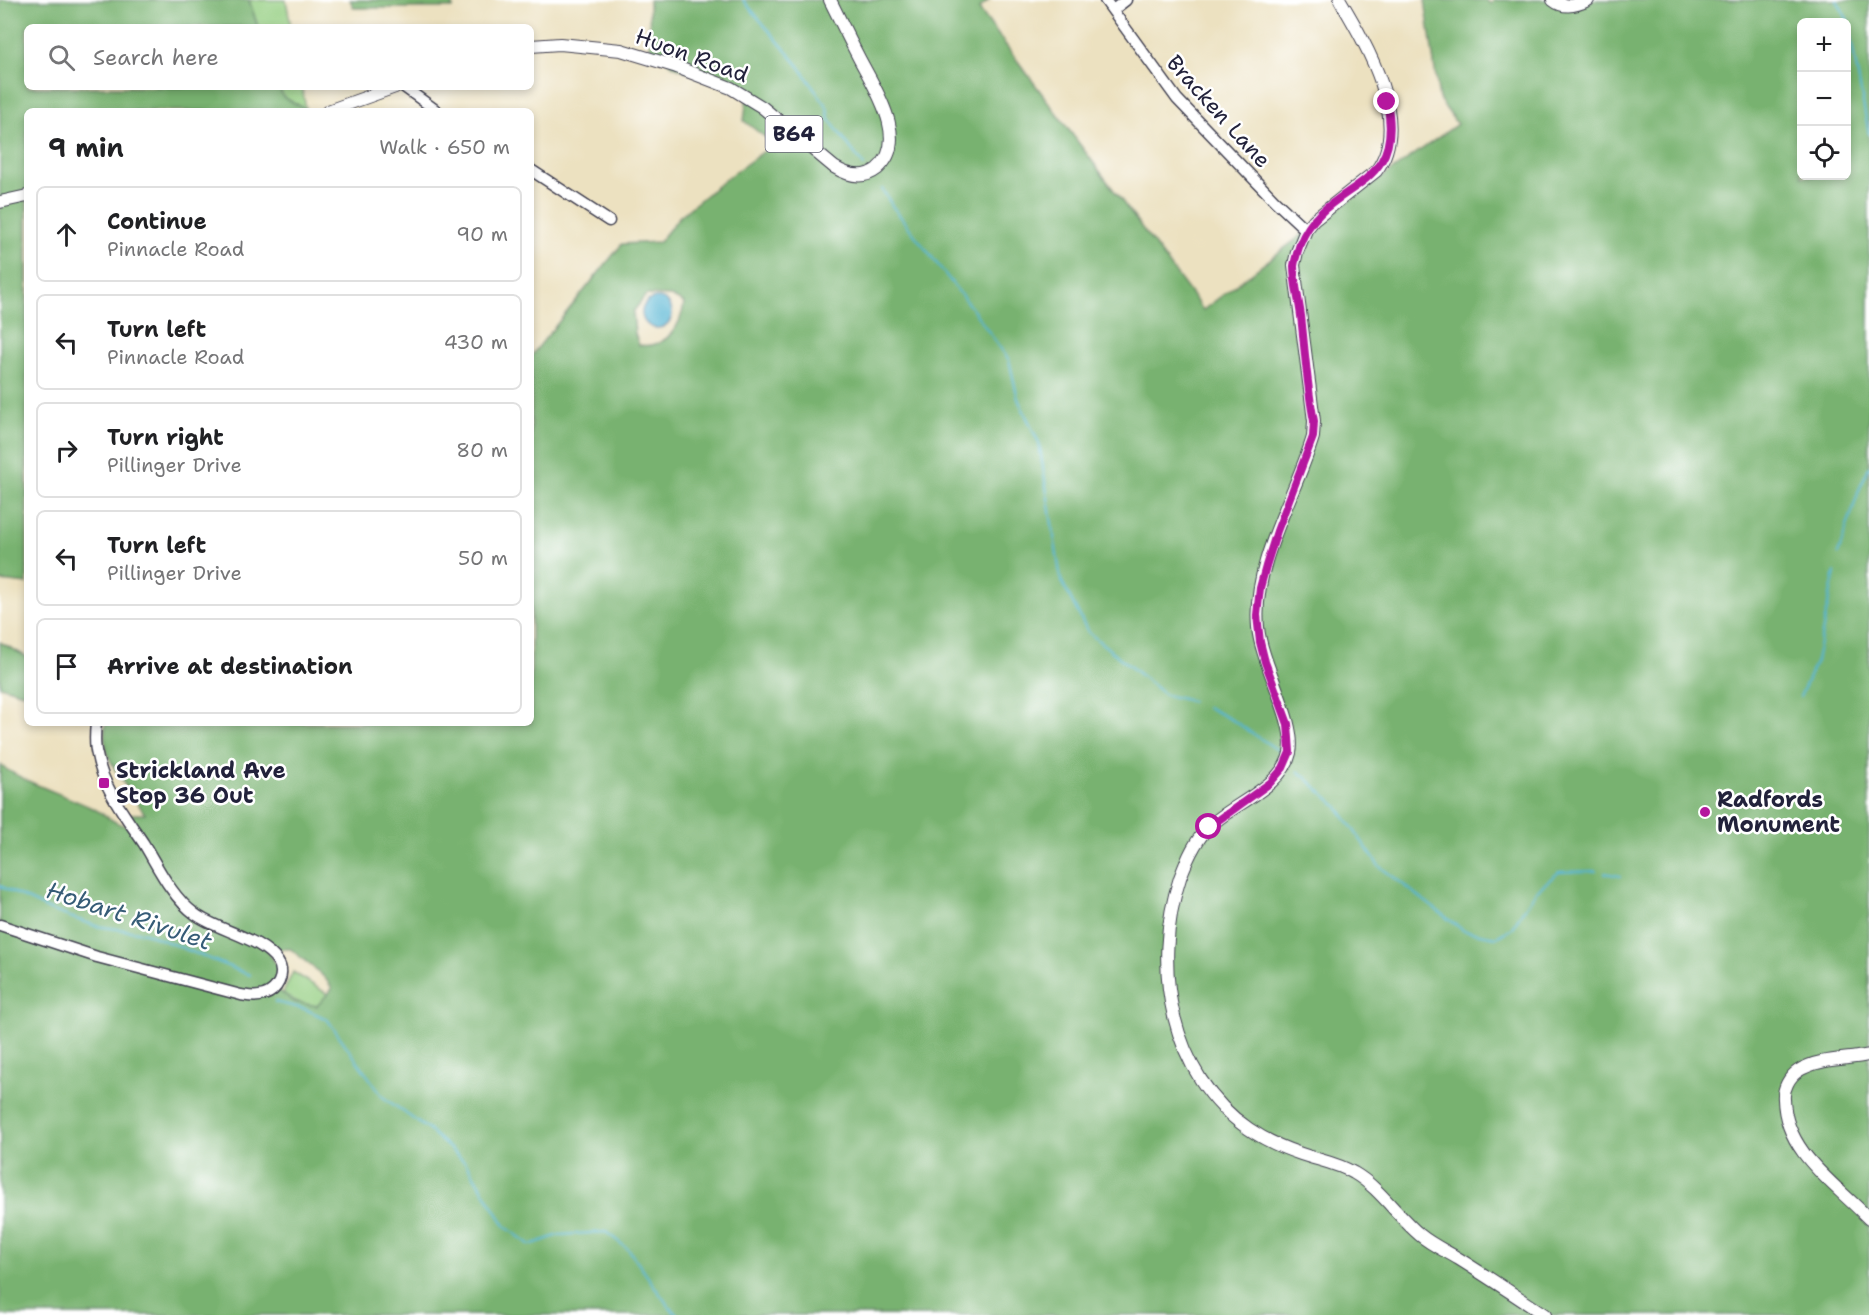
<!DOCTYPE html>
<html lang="en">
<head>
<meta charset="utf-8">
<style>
	:root { --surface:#fff; --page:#f6f6f6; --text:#202124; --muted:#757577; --line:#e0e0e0 }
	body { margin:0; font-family:"Shantell Sans",sans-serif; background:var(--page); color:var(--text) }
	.controls { position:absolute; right:18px; top:18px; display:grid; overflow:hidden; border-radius:9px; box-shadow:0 3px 9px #0003 }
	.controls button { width:54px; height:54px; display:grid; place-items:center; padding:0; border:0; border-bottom:2px solid var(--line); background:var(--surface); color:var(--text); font:30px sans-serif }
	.stop { position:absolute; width:18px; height:18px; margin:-14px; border:4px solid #b5179e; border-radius:50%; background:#fff }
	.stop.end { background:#b5179e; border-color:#fff; box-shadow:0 2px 6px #0008 }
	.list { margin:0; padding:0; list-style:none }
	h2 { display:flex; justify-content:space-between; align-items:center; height:78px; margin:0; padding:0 24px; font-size:26px }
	h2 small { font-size:20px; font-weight:400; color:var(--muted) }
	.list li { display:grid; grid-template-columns:39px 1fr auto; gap:18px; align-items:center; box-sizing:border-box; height:96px; margin:0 12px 12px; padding:0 12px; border:2px solid var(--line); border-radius:9px }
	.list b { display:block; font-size:22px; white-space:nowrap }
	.list p { margin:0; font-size:20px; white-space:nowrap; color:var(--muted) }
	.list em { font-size:20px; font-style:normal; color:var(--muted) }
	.icon { flex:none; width:33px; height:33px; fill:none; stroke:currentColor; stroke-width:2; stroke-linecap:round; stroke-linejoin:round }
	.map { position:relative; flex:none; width:1869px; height:1315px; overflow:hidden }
	.search { position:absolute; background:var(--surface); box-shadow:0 3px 9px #0003; left:24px; top:24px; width:510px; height:66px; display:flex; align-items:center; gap:15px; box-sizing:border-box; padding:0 21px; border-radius:9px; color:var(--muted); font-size:22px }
	.panel { position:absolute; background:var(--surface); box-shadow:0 3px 9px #0003; left:24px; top:108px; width:510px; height:618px; border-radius:9px }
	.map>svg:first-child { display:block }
	.green { fill:#95cf82; stroke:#5c785e; stroke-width:1.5 }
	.forest { fill:#78b270; stroke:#4d6a56; stroke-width:1.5; fill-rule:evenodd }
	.water { fill:#53b4d2; stroke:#3a6b86; stroke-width:1.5 }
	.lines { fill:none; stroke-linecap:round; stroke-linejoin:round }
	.stream { stroke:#53b4d2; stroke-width:2 }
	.minor-casing { stroke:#403f4f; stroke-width:13 }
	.major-casing { stroke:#403f4f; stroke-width:14 }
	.minor { stroke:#fff; stroke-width:10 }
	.major { stroke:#fff; stroke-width:12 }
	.route { stroke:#b5179e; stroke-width:8 }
	.poi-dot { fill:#b5179e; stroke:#fff; stroke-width:2 }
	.labels { text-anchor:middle; stroke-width:5; stroke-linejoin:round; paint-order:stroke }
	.shield { fill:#fff; stroke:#646476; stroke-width:1.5 }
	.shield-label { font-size:21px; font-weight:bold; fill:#22223b }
	.street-label { font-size:22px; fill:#22223b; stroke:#fff }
	.poi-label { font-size:22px; font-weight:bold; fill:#22223b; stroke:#fff; text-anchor:start }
	.water-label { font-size:24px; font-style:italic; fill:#365c77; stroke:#fff }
</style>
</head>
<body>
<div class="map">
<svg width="1869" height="1315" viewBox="0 0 1869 1315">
	<rect width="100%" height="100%" fill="#fff"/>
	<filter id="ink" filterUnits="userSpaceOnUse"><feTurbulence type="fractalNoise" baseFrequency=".0167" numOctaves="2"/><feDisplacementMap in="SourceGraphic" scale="12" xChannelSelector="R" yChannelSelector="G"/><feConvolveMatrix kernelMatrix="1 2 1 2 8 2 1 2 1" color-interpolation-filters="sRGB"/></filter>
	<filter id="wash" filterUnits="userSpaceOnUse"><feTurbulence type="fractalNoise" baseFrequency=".008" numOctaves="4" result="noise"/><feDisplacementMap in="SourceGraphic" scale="24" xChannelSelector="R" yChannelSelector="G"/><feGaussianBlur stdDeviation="1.35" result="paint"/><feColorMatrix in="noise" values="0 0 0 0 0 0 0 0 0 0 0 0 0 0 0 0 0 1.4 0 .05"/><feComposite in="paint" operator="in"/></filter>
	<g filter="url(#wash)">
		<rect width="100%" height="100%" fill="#ece1c0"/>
		<g class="green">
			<polygon points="249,0 286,0 291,27 258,27"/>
			<polygon points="279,87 302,87 306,109 283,97"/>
			<path d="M293,972L326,993L328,997L323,1006C306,1006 296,1003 283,993Z"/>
		</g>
		<g class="forest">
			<polygon points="0,0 249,0 258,27 27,27 27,87 279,87 283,97 306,109 302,111 27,111 27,584 0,581"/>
			<polygon points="350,0 452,0 453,8 354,8"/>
			<path d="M649,0H989L979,9L1203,310L1311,228L1457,124L1439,99L1425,0H1486L1491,4L1494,0H1869V1315H0V765C28,784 60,793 90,807C107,814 113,825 132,827L125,814H145C128,788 97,755 106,723H531V356L622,244L659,242L680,216L728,177L774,144L744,121L747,96L674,66L650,48ZM1802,22H1846V176H1802ZM646,295L671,296L684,303C681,326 667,349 639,345L635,334L633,312ZM266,949H291C304,962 325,973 332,989L317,1006L295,1002L275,988L281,971Z"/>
			<polygon points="0,642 27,657 27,681 23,693 0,686"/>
		</g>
		<circle class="water" cx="657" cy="313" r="15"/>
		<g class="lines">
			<g class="stream">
				<polyline points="743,0 799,66 827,107 829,119 864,166"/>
				<polyline points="1837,0 1847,19 1869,134"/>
				<polyline points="882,189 893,207 976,314 1009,360 1018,399 1039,443 1061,580 1088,632 1165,695 1192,701"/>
				<polyline points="1838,554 1859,490 1869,467"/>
				<polyline points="1800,697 1816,661 1835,572"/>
				<polyline points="1207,707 1234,721 1279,751"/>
				<polyline points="1298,771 1337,806 1379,866 1464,931 1496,937 1511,929 1536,891 1559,872 1596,871"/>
				<polyline points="1605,873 1620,876"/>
				<polyline points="0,886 50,910 96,926 145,933 250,975"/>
				<polyline points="275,1002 305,1009 327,1019 383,1097 430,1131 466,1163 506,1227 530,1245 559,1235 606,1232 628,1249 670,1308 678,1315"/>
			</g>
		</g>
	</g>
	<g filter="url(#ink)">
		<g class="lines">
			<g class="minor-casing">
				<g id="minor">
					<polyline points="1105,0 1177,99 1275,201 1306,230"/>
					<polyline points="1113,10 1126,0"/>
					<polyline points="404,87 437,111"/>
					<polyline points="531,170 609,221"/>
					<path d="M0,925L97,957L241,995C248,996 256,998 264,995C277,991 286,975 278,962C263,938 218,931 195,914C172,897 159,869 144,844C126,817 103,788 97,755C94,745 95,733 96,723"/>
				</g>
			</g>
			<g class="major-casing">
				<g id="major">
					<path d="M1340,0C1366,44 1413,123 1376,171L1314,220L1306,230L1297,252L1294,265L1314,421L1313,437C1295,497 1252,563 1258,627C1261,664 1297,722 1290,753C1283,786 1235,803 1211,825C1196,838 1187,859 1180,878C1151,965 1170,1076 1249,1129C1265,1140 1283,1148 1301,1154C1318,1160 1338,1163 1354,1173C1380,1188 1397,1216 1420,1235C1432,1245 1446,1251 1459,1259C1488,1277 1516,1296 1545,1315"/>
					<path d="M1553,0C1564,9 1576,6 1588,0"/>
					<path d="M531,46L560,44L621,50L674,66L731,88L762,107L834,167C847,175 863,180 877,169C911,141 874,87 859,58C849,39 840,20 830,0"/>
					<polyline points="328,111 395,87"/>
					<polyline points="0,202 27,196"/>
					<path d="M1869,1055C1846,1060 1818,1058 1798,1071C1789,1077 1783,1089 1784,1099C1785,1153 1836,1184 1869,1219"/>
				</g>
			</g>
			<use href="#minor" class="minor"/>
			<use href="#major" class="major"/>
		</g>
	</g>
	<g class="lines" filter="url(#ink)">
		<path class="route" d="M1209,827L1270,783L1283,768L1290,752L1288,724L1265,662L1260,642L1257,615L1260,588L1266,566L1277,531L1313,437L1314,421C1307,387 1305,351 1301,316C1299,300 1294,282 1294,266C1295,259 1298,250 1300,244C1325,179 1406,195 1387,102"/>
	</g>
	<g class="poi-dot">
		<rect x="98" y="777" width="12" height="12" rx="3"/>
		<circle cx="1705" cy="812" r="6"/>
	</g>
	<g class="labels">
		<rect class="shield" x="765.5" y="116" width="57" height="36" rx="4.5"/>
		<g class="shield-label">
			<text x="794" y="141">B64</text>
		</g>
		<g class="street-label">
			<text transform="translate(692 55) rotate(20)" y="8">Huon Road</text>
			<text transform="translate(1219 111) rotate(48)" y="8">Bracken Lane</text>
		</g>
		<g class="poi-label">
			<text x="116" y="778">Strickland Ave<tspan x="116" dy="25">Stop 36 Out</tspan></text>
			<text x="1717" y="807">Radfords<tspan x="1717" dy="25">Monument</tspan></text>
		</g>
		<g class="water-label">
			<text transform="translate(129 916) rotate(18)" y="8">Hobart Rivulet</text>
		</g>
	</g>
</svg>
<div class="controls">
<button>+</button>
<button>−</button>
<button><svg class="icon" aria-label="locate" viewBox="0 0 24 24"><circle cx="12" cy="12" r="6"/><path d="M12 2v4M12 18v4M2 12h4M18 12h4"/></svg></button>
</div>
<div class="stop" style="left:1209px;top:827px"></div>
<div class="stop end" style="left:1387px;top:102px"></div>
<div class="search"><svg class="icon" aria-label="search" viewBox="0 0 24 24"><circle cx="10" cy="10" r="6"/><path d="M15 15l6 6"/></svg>Search here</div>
<section class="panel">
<h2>9 min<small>Walk · 650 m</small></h2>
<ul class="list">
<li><svg class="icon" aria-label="ahead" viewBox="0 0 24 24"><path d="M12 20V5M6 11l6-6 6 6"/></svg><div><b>Continue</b><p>Pinnacle Road</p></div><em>90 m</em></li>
<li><svg class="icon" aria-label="left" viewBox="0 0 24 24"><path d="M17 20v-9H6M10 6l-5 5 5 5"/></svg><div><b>Turn left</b><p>Pinnacle Road</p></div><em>430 m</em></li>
<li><svg class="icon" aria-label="right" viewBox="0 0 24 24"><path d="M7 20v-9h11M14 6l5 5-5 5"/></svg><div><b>Turn right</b><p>Pillinger Drive</p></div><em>80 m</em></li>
<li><svg class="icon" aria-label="left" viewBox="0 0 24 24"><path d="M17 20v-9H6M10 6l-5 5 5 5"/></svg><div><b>Turn left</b><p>Pillinger Drive</p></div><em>50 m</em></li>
<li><svg class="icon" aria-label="arrive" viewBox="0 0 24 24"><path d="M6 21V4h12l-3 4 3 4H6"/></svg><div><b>Arrive at destination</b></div></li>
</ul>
</section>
</div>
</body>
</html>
